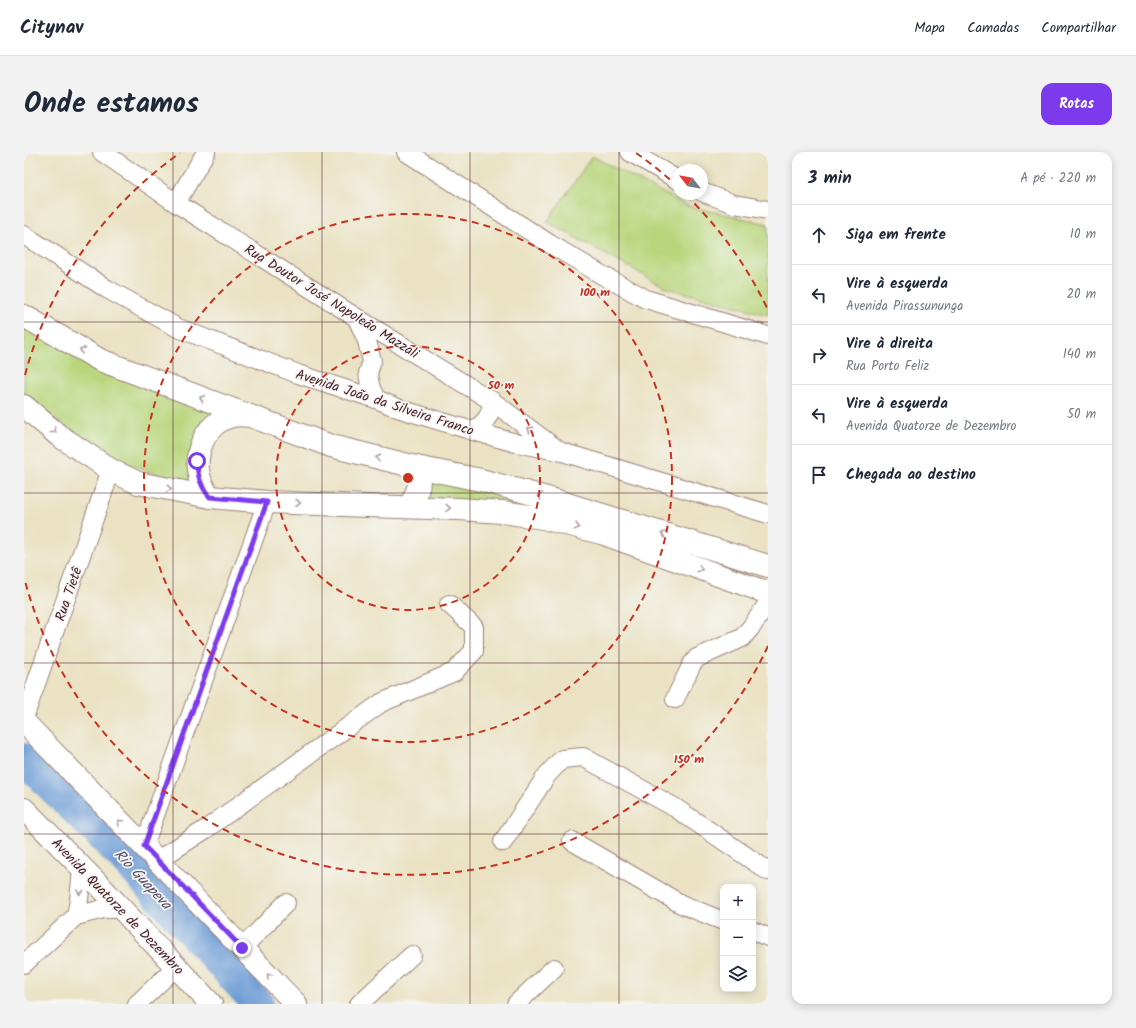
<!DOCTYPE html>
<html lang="pt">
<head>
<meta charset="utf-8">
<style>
	:root { --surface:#fff; --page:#f2f2f3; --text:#1f2937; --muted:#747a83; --line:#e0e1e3; --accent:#7c3aed }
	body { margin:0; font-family:Kalam,sans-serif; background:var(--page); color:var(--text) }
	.controls { position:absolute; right:12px; bottom:12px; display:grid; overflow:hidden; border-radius:8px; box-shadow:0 2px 10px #0003 }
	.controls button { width:36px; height:36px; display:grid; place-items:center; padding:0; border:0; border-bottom:1px solid var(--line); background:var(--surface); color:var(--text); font:20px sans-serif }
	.compass { position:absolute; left:648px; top:12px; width:36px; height:36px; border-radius:50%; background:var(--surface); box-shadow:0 2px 10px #0003; rotate:301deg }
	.stop { position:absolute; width:12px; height:12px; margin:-9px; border:3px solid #7c3aed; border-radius:50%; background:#fff }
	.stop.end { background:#7c3aed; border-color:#fff; box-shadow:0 1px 4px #0008 }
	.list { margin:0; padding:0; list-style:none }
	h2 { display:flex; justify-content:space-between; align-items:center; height:52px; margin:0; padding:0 16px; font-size:17px }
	h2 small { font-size:13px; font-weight:400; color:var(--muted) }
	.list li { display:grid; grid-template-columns:26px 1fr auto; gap:12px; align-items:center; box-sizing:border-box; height:60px; padding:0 16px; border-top:1px solid var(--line) }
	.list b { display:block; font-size:15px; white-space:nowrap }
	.list p { margin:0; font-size:13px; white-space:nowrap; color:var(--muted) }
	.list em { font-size:13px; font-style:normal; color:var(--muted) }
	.icon { flex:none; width:22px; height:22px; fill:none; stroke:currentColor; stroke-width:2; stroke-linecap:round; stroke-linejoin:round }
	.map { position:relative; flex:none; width:744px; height:852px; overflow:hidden; border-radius:12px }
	header { display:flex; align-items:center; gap:24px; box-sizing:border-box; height:56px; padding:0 20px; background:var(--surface); border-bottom:1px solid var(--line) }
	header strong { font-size:19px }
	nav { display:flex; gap:22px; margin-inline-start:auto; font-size:14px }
	.intro { display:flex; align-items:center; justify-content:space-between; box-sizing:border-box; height:96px; padding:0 24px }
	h1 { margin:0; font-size:28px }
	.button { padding:10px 18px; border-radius:12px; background:var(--accent); color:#fff; font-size:14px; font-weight:700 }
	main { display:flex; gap:24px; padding:0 24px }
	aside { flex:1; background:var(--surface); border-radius:12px; box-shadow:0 2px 10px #0003 }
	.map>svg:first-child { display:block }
	.green { fill:#b9d67d; stroke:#827a54 }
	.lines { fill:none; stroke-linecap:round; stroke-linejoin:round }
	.river { stroke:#6d9cd6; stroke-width:32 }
	.minor-casing { stroke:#9a8077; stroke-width:20 }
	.major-casing { stroke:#9a8077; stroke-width:24 }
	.minor { stroke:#fff; stroke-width:18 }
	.major { stroke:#fff; stroke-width:22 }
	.oneway { stroke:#ae9aa0 }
	.route { stroke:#7c3aed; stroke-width:5 }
	.grid { fill:none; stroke:#4a1f2b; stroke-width:1; stroke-opacity:0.55 }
	.ring { fill:none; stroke:#c8321e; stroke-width:2; stroke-dasharray:7 5 }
	.labels { text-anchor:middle; stroke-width:3.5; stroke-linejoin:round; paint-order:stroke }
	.street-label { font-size:14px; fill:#4a1f2b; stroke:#f6f6f2 }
	.water-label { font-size:15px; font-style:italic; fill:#58516f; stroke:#f6f6f2 }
	.centre { fill:#c8321e; stroke:#f6f6f2; stroke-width:2 }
	.ring-label { font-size:12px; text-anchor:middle; font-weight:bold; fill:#c8321e; stroke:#f6f6f2; stroke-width:3.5; stroke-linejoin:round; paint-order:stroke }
</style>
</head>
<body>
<header>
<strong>Citynav</strong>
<nav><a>Mapa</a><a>Camadas</a><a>Compartilhar</a></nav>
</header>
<div class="intro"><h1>Onde estamos</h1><a class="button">Rotas</a></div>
<main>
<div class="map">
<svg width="744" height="852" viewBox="0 0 744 852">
	<rect width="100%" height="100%" fill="#f6f6f2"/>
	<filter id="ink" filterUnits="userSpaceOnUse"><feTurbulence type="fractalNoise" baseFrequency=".025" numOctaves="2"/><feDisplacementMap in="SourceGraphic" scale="8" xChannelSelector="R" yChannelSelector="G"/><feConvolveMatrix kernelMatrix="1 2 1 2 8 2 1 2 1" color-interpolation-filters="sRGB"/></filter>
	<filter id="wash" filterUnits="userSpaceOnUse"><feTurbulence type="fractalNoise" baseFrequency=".012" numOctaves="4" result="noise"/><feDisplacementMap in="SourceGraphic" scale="16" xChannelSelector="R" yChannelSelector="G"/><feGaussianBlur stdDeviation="0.9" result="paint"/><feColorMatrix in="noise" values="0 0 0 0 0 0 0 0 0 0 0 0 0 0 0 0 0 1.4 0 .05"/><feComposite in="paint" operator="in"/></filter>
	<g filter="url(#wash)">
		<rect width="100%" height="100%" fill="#eae2c3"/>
		<g class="green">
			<polygon points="568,4 664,54 744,72 744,163 643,136 523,70"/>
			<path d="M0,173L195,261L171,334C144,325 115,318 90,305C57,289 28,266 0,242Z"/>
			<polygon points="404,321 605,379 402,345"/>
		</g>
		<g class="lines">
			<polyline class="river" points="0,607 96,702 234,852"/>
		</g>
	</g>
	<g filter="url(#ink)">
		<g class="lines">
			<g class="minor-casing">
				<g id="minor">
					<polyline points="78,0 152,51 333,166 468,249 534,298"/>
					<polyline points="382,0 526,92 578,123 622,147 744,184"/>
					<polyline points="606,0 654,28"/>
					<polyline points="678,40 710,52 744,58"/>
					<polyline points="152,51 182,0"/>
					<polyline points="0,83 83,137 154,176 274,222 352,247 376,257 449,279 492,291 538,300 744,362"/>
					<polyline points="333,166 343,189 348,209 344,221 346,234 352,247"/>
					<path d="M449,279C461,270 467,265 468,249"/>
					<polyline points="651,547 668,512 673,506 718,486 728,474 744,451"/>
					<polyline points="0,566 87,318"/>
					<polyline points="548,689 657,752 699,769"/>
					<polyline points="479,690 523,623 538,607 559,605 650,655 744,719"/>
					<polyline points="120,694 243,350"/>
					<polyline points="134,708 182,677 357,551 430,520 450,499 450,475 425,452"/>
					<polyline points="52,764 55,748 58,716"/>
					<polyline points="729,779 744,785"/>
					<polyline points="218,796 262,751"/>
					<polyline points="0,812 52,764 79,757 97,757"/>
					<polyline points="113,852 152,815"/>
					<polyline points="335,852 388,803"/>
					<polyline points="492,852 530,816"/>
				</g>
			</g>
			<g class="major-casing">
				<g id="major">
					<polyline points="0,164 76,208 307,294 392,315 457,328 527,347 744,414"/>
					<polyline points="0,254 34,283 87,318 114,331 186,345 243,350 344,354 435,357 478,360 519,366 577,381 744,441"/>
					<path d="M186,345C158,313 181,256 225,264"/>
					<path d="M385,355C394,340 398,332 392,315"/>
					<polyline points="0,570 272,852"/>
					<polyline points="0,657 77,735 187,852"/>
				</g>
			</g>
			<use href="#minor" class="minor"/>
			<use href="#major" class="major"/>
		</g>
		<defs><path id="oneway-chevron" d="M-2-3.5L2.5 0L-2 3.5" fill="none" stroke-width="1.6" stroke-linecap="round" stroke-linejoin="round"/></defs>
		<g class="oneway">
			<use href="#oneway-chevron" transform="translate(58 198) rotate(-150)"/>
			<use href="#oneway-chevron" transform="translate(178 246) rotate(-160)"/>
			<use href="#oneway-chevron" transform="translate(506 277) rotate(-144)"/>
			<use href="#oneway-chevron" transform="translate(30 279) rotate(39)"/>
			<use href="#oneway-chevron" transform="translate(354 306) rotate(-166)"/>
			<use href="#oneway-chevron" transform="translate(145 337) rotate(11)"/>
			<use href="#oneway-chevron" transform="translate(516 344) rotate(-165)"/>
			<use href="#oneway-chevron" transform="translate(274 351) rotate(3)"/>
			<use href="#oneway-chevron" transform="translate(424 356) rotate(2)"/>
			<use href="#oneway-chevron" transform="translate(553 375) rotate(15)"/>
			<use href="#oneway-chevron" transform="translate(640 382) rotate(-163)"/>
			<use href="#oneway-chevron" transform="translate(676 417) rotate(20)"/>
			<use href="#oneway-chevron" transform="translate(96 670) rotate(-134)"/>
			<use href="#oneway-chevron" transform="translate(56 740) rotate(96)"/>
			<use href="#oneway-chevron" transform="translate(245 824) rotate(-134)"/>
		</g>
	</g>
	<g class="lines" filter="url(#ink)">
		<path class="route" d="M173,309C173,323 176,334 186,345L243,350L120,694L218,796"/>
	</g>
	<path class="grid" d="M149,0V852M298,0V852M446,0V852M595,0V852M0,170H744M0,341H744M0,511H744M0,682H744"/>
	<g class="ring">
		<circle cx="384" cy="326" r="132"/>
		<circle cx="384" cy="326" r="264"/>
		<path d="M744 494A397 397 0 0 1 1 429M1 223A397 397 0 0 1 156 1M612 1A397 397 0 0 1 652 33M662 43A397 397 0 0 1 744 158"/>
	</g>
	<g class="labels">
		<g class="street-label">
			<text transform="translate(308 149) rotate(32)" y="5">Rua Doutor José Napoleão Mazzali</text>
			<text transform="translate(361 250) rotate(18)" y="5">Avenida João da Silveira Franco</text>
			<text transform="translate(44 442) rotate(-71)" y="5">Rua Tietê</text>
			<text transform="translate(94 754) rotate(46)" y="5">Avenida Quatorze de Dezembro</text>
		</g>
		<g class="water-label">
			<text transform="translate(119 727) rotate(47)" y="5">Rio Guapeva</text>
		</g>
	</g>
	<circle cx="384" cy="326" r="6" class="centre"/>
	<g class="ring-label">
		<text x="571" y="144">100 m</text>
		<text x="477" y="237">50 m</text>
		<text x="665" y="611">150 m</text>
	</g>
</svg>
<div class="controls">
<button>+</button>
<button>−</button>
<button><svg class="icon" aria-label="layers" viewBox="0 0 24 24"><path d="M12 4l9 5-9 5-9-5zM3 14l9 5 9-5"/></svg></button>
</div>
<svg class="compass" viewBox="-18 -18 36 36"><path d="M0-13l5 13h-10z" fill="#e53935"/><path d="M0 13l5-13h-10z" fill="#747a83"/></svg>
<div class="stop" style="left:173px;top:309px"></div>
<div class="stop end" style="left:218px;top:796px"></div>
</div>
<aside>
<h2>3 min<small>A pé · 220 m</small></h2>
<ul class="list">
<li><svg class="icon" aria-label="ahead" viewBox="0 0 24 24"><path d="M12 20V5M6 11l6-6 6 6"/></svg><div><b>Siga em frente</b></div><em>10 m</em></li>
<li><svg class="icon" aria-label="left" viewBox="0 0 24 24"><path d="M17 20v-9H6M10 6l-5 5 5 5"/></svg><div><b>Vire à esquerda</b><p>Avenida Pirassununga</p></div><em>20 m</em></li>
<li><svg class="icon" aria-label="right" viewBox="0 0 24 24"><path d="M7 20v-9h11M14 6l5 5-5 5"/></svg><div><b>Vire à direita</b><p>Rua Porto Feliz</p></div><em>140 m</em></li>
<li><svg class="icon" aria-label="left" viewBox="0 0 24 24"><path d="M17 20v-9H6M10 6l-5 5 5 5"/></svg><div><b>Vire à esquerda</b><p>Avenida Quatorze de Dezembro</p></div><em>50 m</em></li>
<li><svg class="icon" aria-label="arrive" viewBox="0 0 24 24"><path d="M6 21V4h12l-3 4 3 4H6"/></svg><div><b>Chegada ao destino</b></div></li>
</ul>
</aside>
</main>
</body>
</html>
